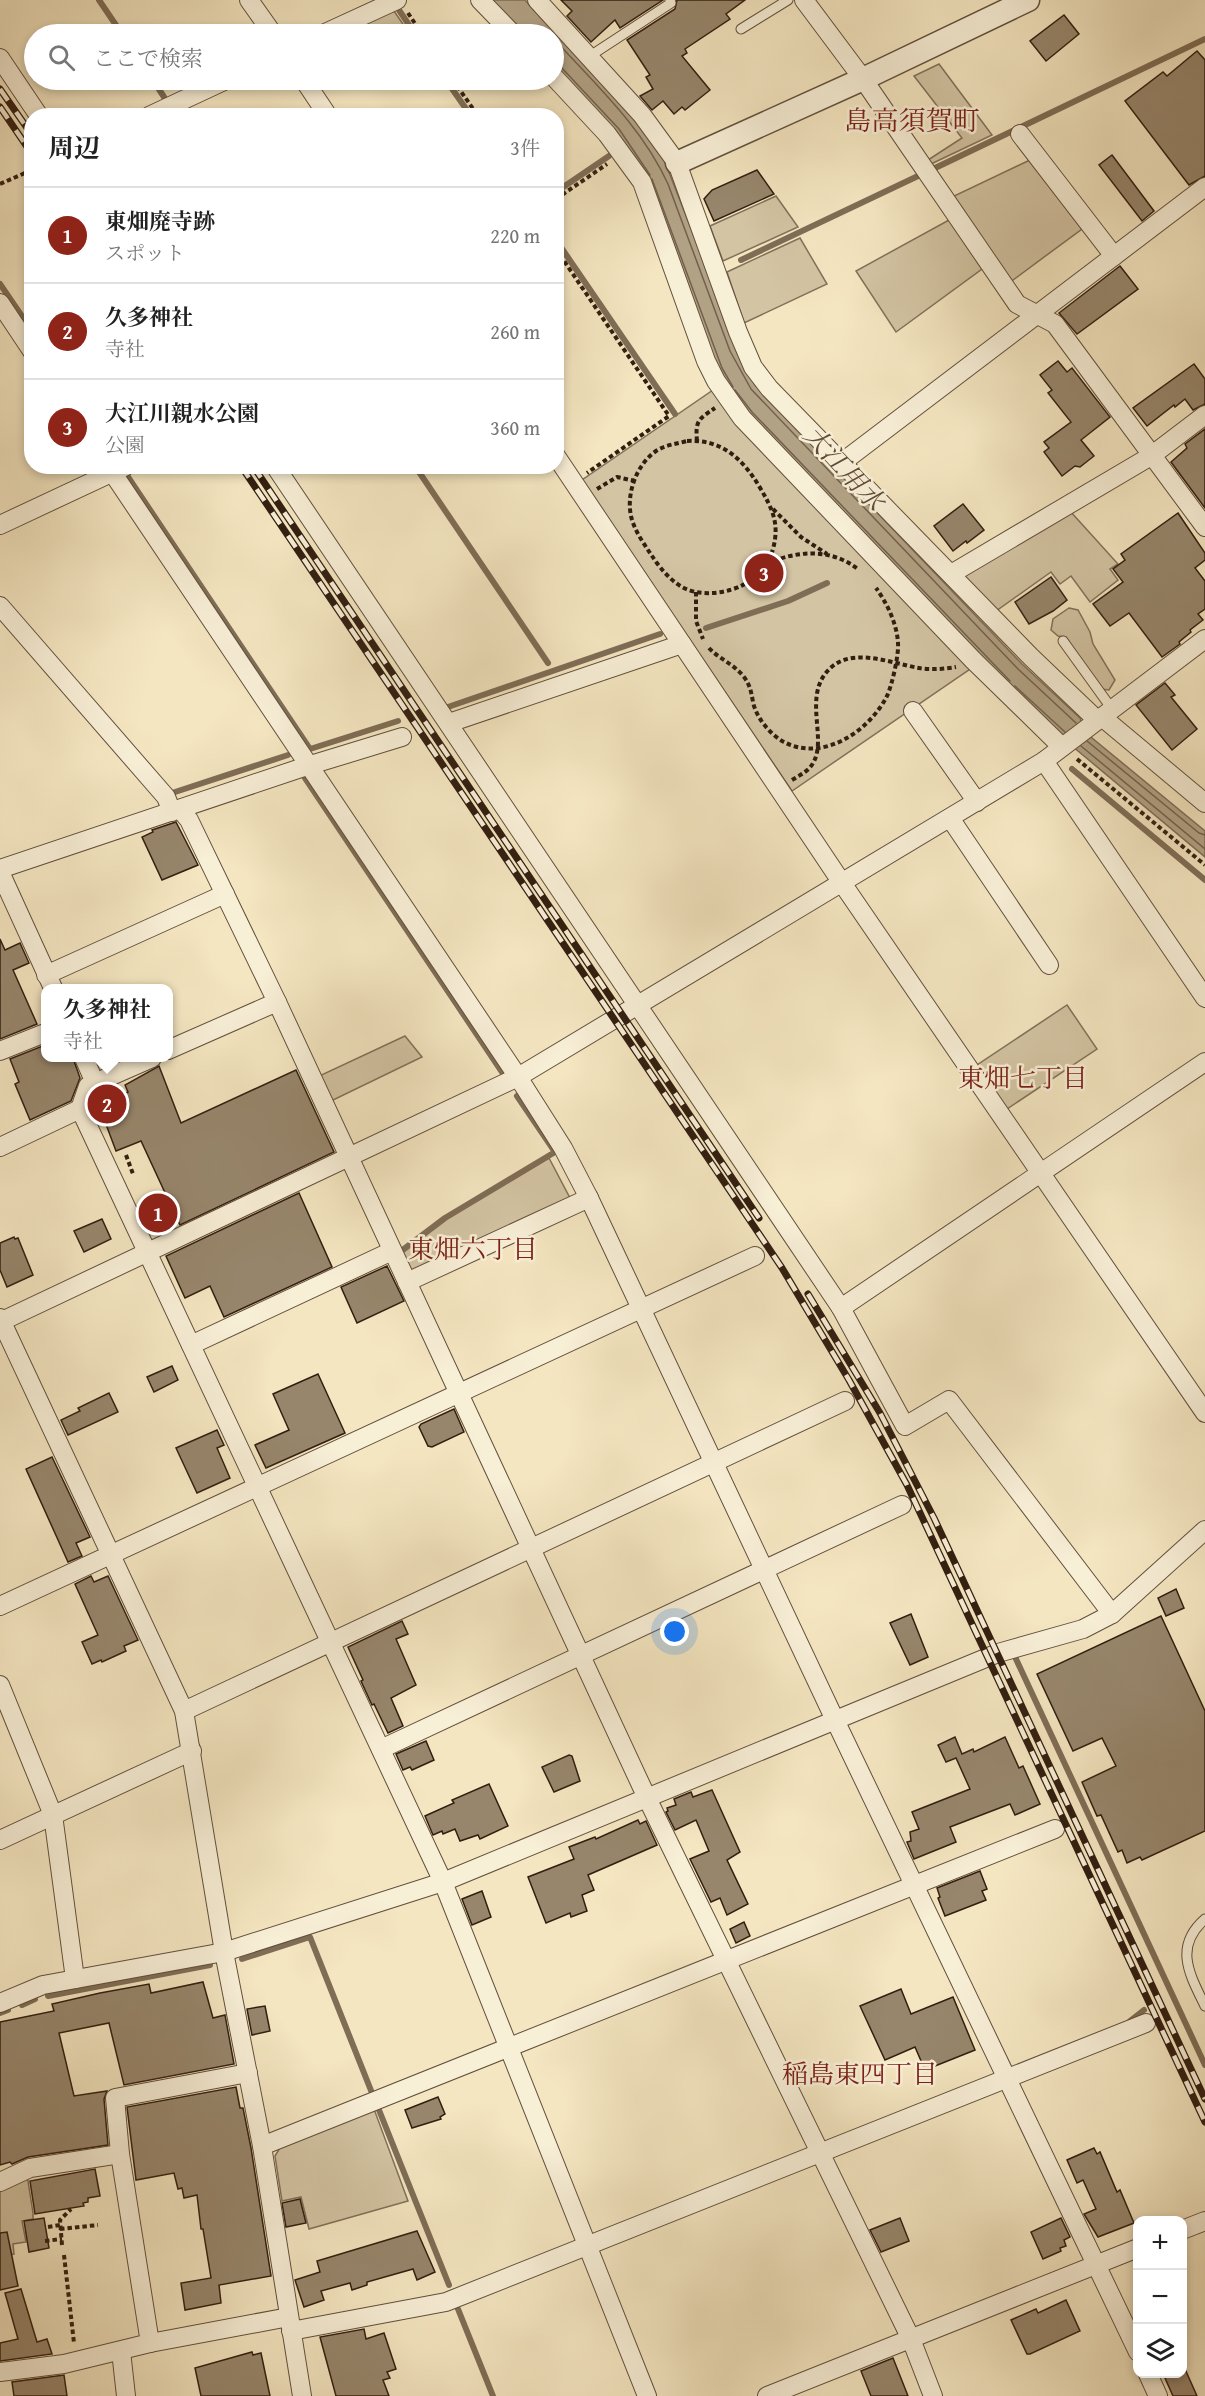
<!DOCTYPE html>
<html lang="ja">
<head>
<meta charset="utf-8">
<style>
	:root { --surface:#fff; --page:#f2f2f2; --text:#222; --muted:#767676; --line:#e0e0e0; --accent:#8f2418 }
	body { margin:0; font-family:"Gentium Book Plus","Noto Serif JP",serif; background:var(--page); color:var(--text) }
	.controls { position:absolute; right:18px; bottom:18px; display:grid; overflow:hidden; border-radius:12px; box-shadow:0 3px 9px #0003 }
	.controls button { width:54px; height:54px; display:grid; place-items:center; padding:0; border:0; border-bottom:2px solid var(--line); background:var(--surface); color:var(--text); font:30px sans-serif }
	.you { position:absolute; left:675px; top:1632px; width:21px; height:21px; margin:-15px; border:4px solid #fff; border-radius:50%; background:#1a73e8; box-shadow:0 0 0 9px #1a73e833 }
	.badge { display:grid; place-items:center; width:39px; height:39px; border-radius:50%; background:var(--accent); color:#fff; font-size:20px; font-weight:700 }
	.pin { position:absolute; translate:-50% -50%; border:3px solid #fff; box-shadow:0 2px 6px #0006 }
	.popup { position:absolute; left:41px; top:984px; width:132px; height:78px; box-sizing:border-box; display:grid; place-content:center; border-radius:12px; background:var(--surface); filter:drop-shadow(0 2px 4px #0005); font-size:20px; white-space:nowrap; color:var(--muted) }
	.popup b { font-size:22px; color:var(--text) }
	.popup::after { content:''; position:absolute; left:50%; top:100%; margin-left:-12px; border:12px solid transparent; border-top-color:var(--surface) }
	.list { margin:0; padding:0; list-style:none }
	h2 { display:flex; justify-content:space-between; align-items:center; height:78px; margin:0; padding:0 24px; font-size:26px }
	h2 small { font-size:20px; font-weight:400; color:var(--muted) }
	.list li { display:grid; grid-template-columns:39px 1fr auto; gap:18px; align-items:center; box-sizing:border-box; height:96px; padding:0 24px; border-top:2px solid var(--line) }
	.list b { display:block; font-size:22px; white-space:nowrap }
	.list p { margin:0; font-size:20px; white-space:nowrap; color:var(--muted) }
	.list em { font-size:20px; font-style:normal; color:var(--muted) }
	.icon { flex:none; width:33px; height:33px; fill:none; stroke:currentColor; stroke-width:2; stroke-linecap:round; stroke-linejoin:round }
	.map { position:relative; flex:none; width:1205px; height:2396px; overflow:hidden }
	.search { position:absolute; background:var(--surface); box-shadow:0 3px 9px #0003; left:24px; top:24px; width:540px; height:66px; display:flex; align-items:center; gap:15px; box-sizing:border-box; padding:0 21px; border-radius:33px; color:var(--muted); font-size:22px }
	.panel { position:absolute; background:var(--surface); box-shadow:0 3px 9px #0003; left:24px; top:108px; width:540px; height:366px; border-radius:24px }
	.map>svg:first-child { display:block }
	.green { fill:#d3c4a3; stroke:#82715a; stroke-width:1.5 }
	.water { fill:#b2a285; stroke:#7f6d56; stroke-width:1.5 }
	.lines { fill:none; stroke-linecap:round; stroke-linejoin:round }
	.shore { stroke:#72604a; stroke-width:1.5 }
	.stream { stroke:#7f6d56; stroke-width:6 }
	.building { fill:#97866c; stroke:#321e10; stroke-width:1.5 }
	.service-casing { stroke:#62503c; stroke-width:11 }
	.minor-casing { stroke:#62503c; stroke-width:20 }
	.tertiary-casing { stroke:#62503c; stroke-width:25 }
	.path { stroke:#321e10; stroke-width:4; stroke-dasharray:4.5 3; stroke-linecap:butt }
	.service { stroke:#f8efd7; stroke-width:9 }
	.minor { stroke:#f8efd7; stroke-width:18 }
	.tertiary { stroke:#f8efd7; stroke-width:22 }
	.rail-casing { stroke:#321e10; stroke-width:7 }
	.rail { stroke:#f8efd7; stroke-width:4.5; stroke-dasharray:14; stroke-linecap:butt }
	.labels { text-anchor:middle; stroke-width:5; stroke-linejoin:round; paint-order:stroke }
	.water-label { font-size:26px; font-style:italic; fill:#5f4c39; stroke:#f8efd7 }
	.neighbourhood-label { font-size:26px; fill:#7a1f14; stroke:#f8efd7 }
	.quarter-label { font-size:27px; fill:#7a1f14; stroke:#f8efd7 }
</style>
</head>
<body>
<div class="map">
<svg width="1205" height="2396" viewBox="0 0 1205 2396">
	<rect width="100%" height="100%" fill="#f4e6c1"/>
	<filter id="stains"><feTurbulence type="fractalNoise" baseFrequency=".00333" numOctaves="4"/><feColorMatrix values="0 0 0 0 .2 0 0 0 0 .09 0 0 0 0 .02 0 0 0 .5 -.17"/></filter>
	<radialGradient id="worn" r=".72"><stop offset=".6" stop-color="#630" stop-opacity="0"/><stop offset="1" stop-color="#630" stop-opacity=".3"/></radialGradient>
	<g class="green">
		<polygon points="394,11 407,30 400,34 342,34"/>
		<polygon points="939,64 992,135 931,164 928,160 962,138 914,76"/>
		<polygon points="1030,160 1082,229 1009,283 952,197"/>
		<polygon points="776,196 798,227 723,261 710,226"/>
		<polygon points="949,220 982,269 896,332 856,271"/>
		<polygon points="800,238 827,284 744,323 727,272"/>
		<polygon points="716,388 973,667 792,791 582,480"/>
		<polygon points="1070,511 1118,564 1110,569 1118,580 1090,602 1071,576 1060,584 1051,572 996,611 963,577"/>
		<polygon points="1069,608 1078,610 1090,632 1093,644 1115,680 1109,690 1101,689 1066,637 1058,636 1051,630 1053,619"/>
		<polygon points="1067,1005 1097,1049 1007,1109 977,1065"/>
		<polygon points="405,1036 422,1057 329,1102 317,1077"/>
		<polygon points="549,1158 571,1200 408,1277 400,1253 445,1219"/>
		<polygon points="374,2109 408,2201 309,2229 301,2197 282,2201 275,2156 281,2146"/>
		<polygon points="27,2175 33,2213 33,2219 22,2221 26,2242 13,2244 14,2254 0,2256 0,2188"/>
	</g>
	<polygon class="water" points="490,0 525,0 636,119 663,157 746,369 755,385 1022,664 1080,718 1086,733 1205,831 1205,857 1072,746 1008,688 728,391 614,133 554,68 554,34 522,34"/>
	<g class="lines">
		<g class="shore">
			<path d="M554,39C596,85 642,127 668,184L730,351L751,389L1018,669L1076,723"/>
			<polyline points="554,64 560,66 619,129 650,175"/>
			<polyline points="652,179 722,368 733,387"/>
			<polyline points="735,390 752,412 1010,681"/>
			<polyline points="1015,686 1065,732"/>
			<polyline points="1087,741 1199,833 1205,835"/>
			<polyline points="1081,746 1205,849"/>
		</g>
		<g class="stream">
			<polyline points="99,0 122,34"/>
			<polyline points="399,10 415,34"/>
			<polyline points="153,80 164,97"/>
			<polyline points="446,80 471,116"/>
			<polyline points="176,114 177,116"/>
			<polyline points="933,169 1205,39"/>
			<polyline points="556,192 609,156"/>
			<polyline points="556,240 675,414"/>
			<polyline points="741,260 918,176"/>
			<polyline points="0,284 32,331"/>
			<polyline points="415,466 548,663"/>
			<polyline points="126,474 310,749 398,721"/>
			<polyline points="706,628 788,601 827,583"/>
			<polyline points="445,708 660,634"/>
			<polyline points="1072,769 1205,880"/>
			<polyline points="305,778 504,1075"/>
			<polyline points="172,793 288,755"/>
			<polyline points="400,1252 445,1218 555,1152 517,1096"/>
			<polyline points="1016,1659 1205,2065"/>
			<polyline points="242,1959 310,1937 372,2093"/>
			<polyline points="48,1996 210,1965"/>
			<polyline points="22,2005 35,1999"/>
			<polyline points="0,2013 8,2010"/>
			<polyline points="1130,2021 1144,2010"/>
			<polyline points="379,2110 449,2285"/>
			<polyline points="458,2309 493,2396"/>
		</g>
	</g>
	<g class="building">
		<polygon points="561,0 663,0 620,28 615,20 591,42 567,16 572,11"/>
		<polygon points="677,0 745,0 726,14 730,19 685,49 687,53 682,56 710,90 685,110 682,107 674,114 663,101 652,110 640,96 653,89 646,77 650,75 627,40 675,9"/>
		<polygon points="1064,15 1079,34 1046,61 1030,41"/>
		<polygon points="1197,51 1205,60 1205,176 1189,185 1125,101 1163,72 1167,76"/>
		<polygon points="1112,155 1154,211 1142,221 1099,165"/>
		<polygon points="757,170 774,194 714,221 704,199 712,190"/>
		<polygon points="1120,266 1138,289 1077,334 1059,313"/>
		<polygon points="1058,361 1067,372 1072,368 1110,417 1081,440 1094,456 1080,467 1075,466 1062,476 1044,452 1049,448 1044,442 1071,422 1048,393 1052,390 1040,375"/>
		<polygon points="1194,364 1205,379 1205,404 1193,410 1185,399 1175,407 1174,405 1147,426 1133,408"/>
		<polygon points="1205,429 1205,508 1171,462 1187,448 1185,444"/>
		<polygon points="963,504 984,530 967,543 966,541 953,551 934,526"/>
		<polygon points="1178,513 1205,553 1205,560 1195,568 1205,581 1205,609 1198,614 1203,620 1190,630 1191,632 1179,642 1180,644 1162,657 1129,613 1110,626 1093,604 1123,582 1113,569 1125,560 1121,554"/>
		<polygon points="1051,577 1067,600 1053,611 1029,624 1015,602"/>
		<polygon points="1165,683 1175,695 1171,697 1197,729 1172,750 1136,705"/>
		<polygon points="176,822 198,865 162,880 142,837 153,832 152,830"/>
		<polygon points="0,939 5,950 20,943 29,963 13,970 37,1024 0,1039"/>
		<polygon points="45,1045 45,1058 73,1058 80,1078 71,1101 30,1120 15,1084 19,1082 10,1059"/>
		<polygon points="159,1066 181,1123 296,1070 334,1152 180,1225 141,1141 116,1151 98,1103 128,1092 125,1085"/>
		<polygon points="299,1193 332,1267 224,1317 210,1286 185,1298 166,1256"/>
		<polygon points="102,1219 111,1239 84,1252 74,1231"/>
		<polygon points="14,1237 15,1239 18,1238 33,1275 7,1287 0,1270 0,1243"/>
		<polygon points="387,1266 404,1301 357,1323 341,1287"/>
		<polygon points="172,1366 178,1380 154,1392 147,1377"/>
		<polygon points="318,1374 345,1433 266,1468 255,1445 289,1430 273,1394"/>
		<polygon points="109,1393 118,1412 68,1435 61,1420 80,1411 78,1408"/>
		<polygon points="454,1409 464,1432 432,1447 428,1446 419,1427 421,1424"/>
		<polygon points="217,1430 224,1445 217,1448 230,1478 197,1493 176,1448"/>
		<polygon points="52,1457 90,1537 76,1543 82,1556 68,1562 26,1469"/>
		<polygon points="91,1576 94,1582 108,1576 138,1640 124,1646 126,1651 102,1662 101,1660 92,1664 82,1642 98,1635 75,1584"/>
		<polygon points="1176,1589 1184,1608 1166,1616 1158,1598"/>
		<polygon points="911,1614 928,1657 910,1665 890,1623"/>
		<polygon points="1161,1616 1205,1711 1205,1831 1142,1860 1140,1857 1127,1863 1122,1850 1118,1852 1101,1815 1097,1816 1082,1782 1116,1766 1102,1738 1073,1751 1037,1674"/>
		<polygon points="402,1621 408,1634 396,1639 416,1685 391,1698 403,1726 388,1733 374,1704 372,1705 361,1681 363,1680 348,1647"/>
		<polygon points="955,1737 962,1754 973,1749 974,1752 1005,1737 1019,1768 1023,1766 1040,1804 1015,1815 1010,1804 950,1827 956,1842 914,1859 907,1842 911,1841 910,1832 919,1829 912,1812 970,1789 956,1758 946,1762 938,1745"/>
		<polygon points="426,1741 434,1760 412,1770 410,1767 403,1770 396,1754"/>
		<polygon points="569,1755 572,1756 580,1781 554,1792 542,1767"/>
		<polygon points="489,1784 508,1826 480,1839 478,1835 460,1841 455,1829 443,1834 442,1831 433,1835 425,1816 454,1803 452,1800"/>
		<polygon points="712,1790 740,1852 727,1860 748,1904 727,1915 720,1898 711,1902 690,1859 709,1851 696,1820 675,1830 666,1812 668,1811 667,1808 676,1805 674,1799 691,1792 693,1797"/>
		<polygon points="638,1820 640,1824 646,1821 657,1845 588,1875 594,1890 582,1895 587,1911 571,1917 570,1913 546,1923 528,1877 574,1859 569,1847 595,1837 596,1839"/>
		<polygon points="980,1871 987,1889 982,1891 986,1900 945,1916 938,1898 940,1897 937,1888"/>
		<polygon points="482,1891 491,1917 472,1925 462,1899"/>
		<polygon points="744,1922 750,1936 736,1943 730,1929"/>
		<polygon points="203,1982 213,2018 225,2015 234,2064 124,2085 109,2023 59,2033 74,2096 107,2091 104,2099 108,2145 28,2157 12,2164 10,2162 0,2165 0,2022 54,2011 52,2004 100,1993 149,1984 151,1993"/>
		<polygon points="901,1989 911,2014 953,1997 975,2050 925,2070 915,2047 885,2060 860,2006"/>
		<polygon points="265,2006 270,2031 252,2035 247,2009"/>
		<polygon points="236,2087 240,2108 243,2108 251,2148 271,2276 219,2285 221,2303 185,2310 181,2283 211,2278 203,2229 201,2229 197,2195 184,2198 182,2188 178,2189 174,2173 136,2180 127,2107"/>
		<polygon points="438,2097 445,2114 440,2117 441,2119 412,2128 405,2110"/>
		<polygon points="1094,2148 1097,2154 1100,2152 1117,2192 1120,2190 1134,2223 1098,2237 1084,2214 1096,2209 1083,2180 1077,2183 1067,2160"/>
		<polygon points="95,2169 100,2196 88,2198 88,2202 83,2203 84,2206 35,2214 30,2181"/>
		<polygon points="300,2199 306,2223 286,2227 282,2203"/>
		<polygon points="44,2218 49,2248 29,2252 24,2221"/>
		<polygon points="900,2218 909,2241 881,2252 870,2230"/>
		<polygon points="1061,2218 1070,2237 1064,2240 1066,2246 1060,2248 1061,2251 1043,2259 1031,2232"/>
		<polygon points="417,2231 435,2272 417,2280 413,2269 367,2282 367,2285 352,2290 350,2283 321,2291 324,2300 304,2307 295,2280 320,2272 317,2261"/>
		<polygon points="7,2232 18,2286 0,2290 0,2233"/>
		<polygon points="21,2289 37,2342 47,2339 52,2354 0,2361 0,2343 18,2339 5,2293"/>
		<polygon points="1066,2300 1080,2331 1030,2354 1027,2354 1011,2320 1036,2309 1038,2313"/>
		<polygon points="364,2329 366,2339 384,2333 396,2369 387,2372 390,2378 383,2380 389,2396 336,2396 320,2337"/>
		<polygon points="252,2352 253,2355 261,2353 270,2396 201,2396 195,2368"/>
		<polygon points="893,2358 908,2396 871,2396 861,2371"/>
		<polygon points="1185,2369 1197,2396 1173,2396 1165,2378 1174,2373 1182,2373"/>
		<polygon points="64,2375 67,2396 14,2396 12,2382"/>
	</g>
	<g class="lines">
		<g class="service-casing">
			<g id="service">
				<polyline points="741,29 788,0"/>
				<polyline points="590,56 671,3 670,0"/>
				<polyline points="1063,641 1112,709"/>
				<path d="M1205,1919C1173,1947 1190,1975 1205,2006"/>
			</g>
		</g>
		<g class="minor-casing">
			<g id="minor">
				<polyline points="249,0 273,34"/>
				<polyline points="480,0 513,34"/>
				<polyline points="537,0 642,115 677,163 738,332 753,367 769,388 1031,657 1097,720"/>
				<polyline points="804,0 863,79 1017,304 1055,324 1205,527"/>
				<polyline points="323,34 397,0"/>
				<polyline points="0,58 39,116"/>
				<polyline points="554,77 607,134 642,182 706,361 716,381 742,418 973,660 1062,747"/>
				<polyline points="304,80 328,116"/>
				<polyline points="149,116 226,80"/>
				<polyline points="1020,134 1114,256"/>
				<polyline points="0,303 32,351"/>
				<polyline points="556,456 842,883 1205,1413"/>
				<polyline points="840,464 1205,187"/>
				<polyline points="108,466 518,1077 563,1148 589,1198 835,1720 1138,2352"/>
				<polyline points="275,466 841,1308 905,1426 949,1400 1112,1614"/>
				<polyline points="0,525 126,466"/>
				<polyline points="951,574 1151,456 1205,415"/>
				<polyline points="0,606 166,797 172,812"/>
				<polyline points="913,711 977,802"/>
				<polyline points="1102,717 1205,803"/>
				<polyline points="449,723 682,644"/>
				<polyline points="1044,761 1205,998"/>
				<polyline points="180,809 189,820 277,1002 647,1798 911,2339 933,2396"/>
				<polyline points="950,818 1049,965"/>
				<polyline points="0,869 307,766 402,737"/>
				<polyline points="0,872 53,988"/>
				<polyline points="46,975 225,894"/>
				<polyline points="168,1050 277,1002"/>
				<polyline points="0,1051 45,1033"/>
				<polyline points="84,1058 95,1083 88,1086 80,1109 443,1882 647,2396"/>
				<polyline points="95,1083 152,1058"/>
				<polyline points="0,1147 80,1109"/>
				<polyline points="407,1282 589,1198"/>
				<polyline points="841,1308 1205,1062"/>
				<polyline points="0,1318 184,1711 224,1952 262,2146 302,2396"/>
				<polyline points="0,1322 518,1077 1044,761 1205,639"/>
				<polyline points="191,1345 392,1251"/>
				<polyline points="0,1606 755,1256"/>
				<polyline points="0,1685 53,1815 75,1979"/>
				<polyline points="184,1711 845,1401"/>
				<polyline points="381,1749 902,1505"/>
				<polyline points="0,1840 192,1751"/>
				<polyline points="0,2003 43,1985 224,1952 443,1882 998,1653 1083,1629 1112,1614 1205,1530"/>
				<polyline points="262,2146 1055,1829"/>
				<polyline points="0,2182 30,2168 120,2154"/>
				<polyline points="1182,2230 1205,2221"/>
				<polyline points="291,2331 446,2302 1146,2023"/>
				<polyline points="150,2343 120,2154 115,2098 248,2073"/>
				<polyline points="121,2351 126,2396"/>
				<polyline points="0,2372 64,2364 150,2343 289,2317"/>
				<polyline points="1148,2374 1158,2396"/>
				<polyline points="767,2396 1138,2248"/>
			</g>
		</g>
		<g class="tertiary-casing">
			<polyline id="tertiary" points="677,163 863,79 1028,0"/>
		</g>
		<g class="path">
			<polyline points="408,13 422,34"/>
			<polyline points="453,80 478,116"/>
			<polyline points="0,184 32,170"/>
			<polyline points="556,199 607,164"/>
			<polyline points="556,249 669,416 587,473"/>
			<path d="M687,441C721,439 742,458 759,486C772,508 780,523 773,549C768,566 757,578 741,586C728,592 711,595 696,592C677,589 662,571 652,556C644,544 634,530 631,516C626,493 637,464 656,451C665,445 676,444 687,441Z"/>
			<path d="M697,441C695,420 699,419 715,408"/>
			<polyline points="597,489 617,477 635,481"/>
			<polyline points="773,509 801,537 827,554"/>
			<path d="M767,564C797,550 832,548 859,570"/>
			<polyline points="696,592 696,621 703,639"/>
			<path d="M709,648C719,659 734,664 744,677C750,685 751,691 753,702C756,717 769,733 782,741C821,763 868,733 887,696C892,685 899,655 898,643C897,624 887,603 876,588"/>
			<polyline points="1077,759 1205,865"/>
			<path d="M792,780C800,775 809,771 813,763C827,740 805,701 825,674C847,644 890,663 919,668C931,670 944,669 956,667"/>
			<polyline points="126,1155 133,1174"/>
			<polyline points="48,2227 60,2225"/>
			<polyline points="60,2229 98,2225"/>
			<polyline points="45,2241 62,2239"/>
			<polyline points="62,2245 60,2220 71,2209"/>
			<polyline points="64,2255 74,2343"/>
		</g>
		<use href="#service" class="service"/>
		<use href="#minor" class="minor"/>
		<use href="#tertiary" class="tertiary"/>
		<g class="rail-casing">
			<g id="rail">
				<polyline points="0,89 32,135"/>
				<polyline points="0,107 32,154"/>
				<polyline points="241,466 782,1268 849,1380 907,1485 1205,2122"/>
				<polyline points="253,466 759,1218"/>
				<polyline points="808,1294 880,1413 934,1518 1205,2099"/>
			</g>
		</g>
		<use href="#rail" class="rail"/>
	</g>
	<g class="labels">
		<g class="water-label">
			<text transform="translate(844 468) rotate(47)" y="9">大江用水</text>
		</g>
		<g class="neighbourhood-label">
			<text x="1023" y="1087">東畑七丁目</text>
			<text x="473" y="1258">東畑六丁目</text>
			<text x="860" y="2083">稲島東四丁目</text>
		</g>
		<g class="quarter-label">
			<text x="912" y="130">島高須賀町</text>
		</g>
	</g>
	<rect width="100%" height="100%" filter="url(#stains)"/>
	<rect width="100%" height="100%" fill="url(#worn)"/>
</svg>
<div class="controls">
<button>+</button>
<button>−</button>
<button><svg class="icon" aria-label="layers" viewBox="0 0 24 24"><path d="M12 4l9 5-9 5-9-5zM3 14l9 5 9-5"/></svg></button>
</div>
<div class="you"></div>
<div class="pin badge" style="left:158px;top:1213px">1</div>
<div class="pin badge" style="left:107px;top:1104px">2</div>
<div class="popup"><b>久多神社</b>寺社</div>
<div class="pin badge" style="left:764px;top:573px">3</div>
<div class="search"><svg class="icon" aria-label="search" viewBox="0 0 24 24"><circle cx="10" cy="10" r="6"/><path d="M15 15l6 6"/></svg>ここで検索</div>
<section class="panel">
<h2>周辺<small>3件</small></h2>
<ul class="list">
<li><span class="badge">1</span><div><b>東畑廃寺跡</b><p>スポット</p></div><em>220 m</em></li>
<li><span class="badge">2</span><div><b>久多神社</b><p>寺社</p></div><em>260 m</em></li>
<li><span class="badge">3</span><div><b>大江川親水公園</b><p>公園</p></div><em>360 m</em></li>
</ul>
</section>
</div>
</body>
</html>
